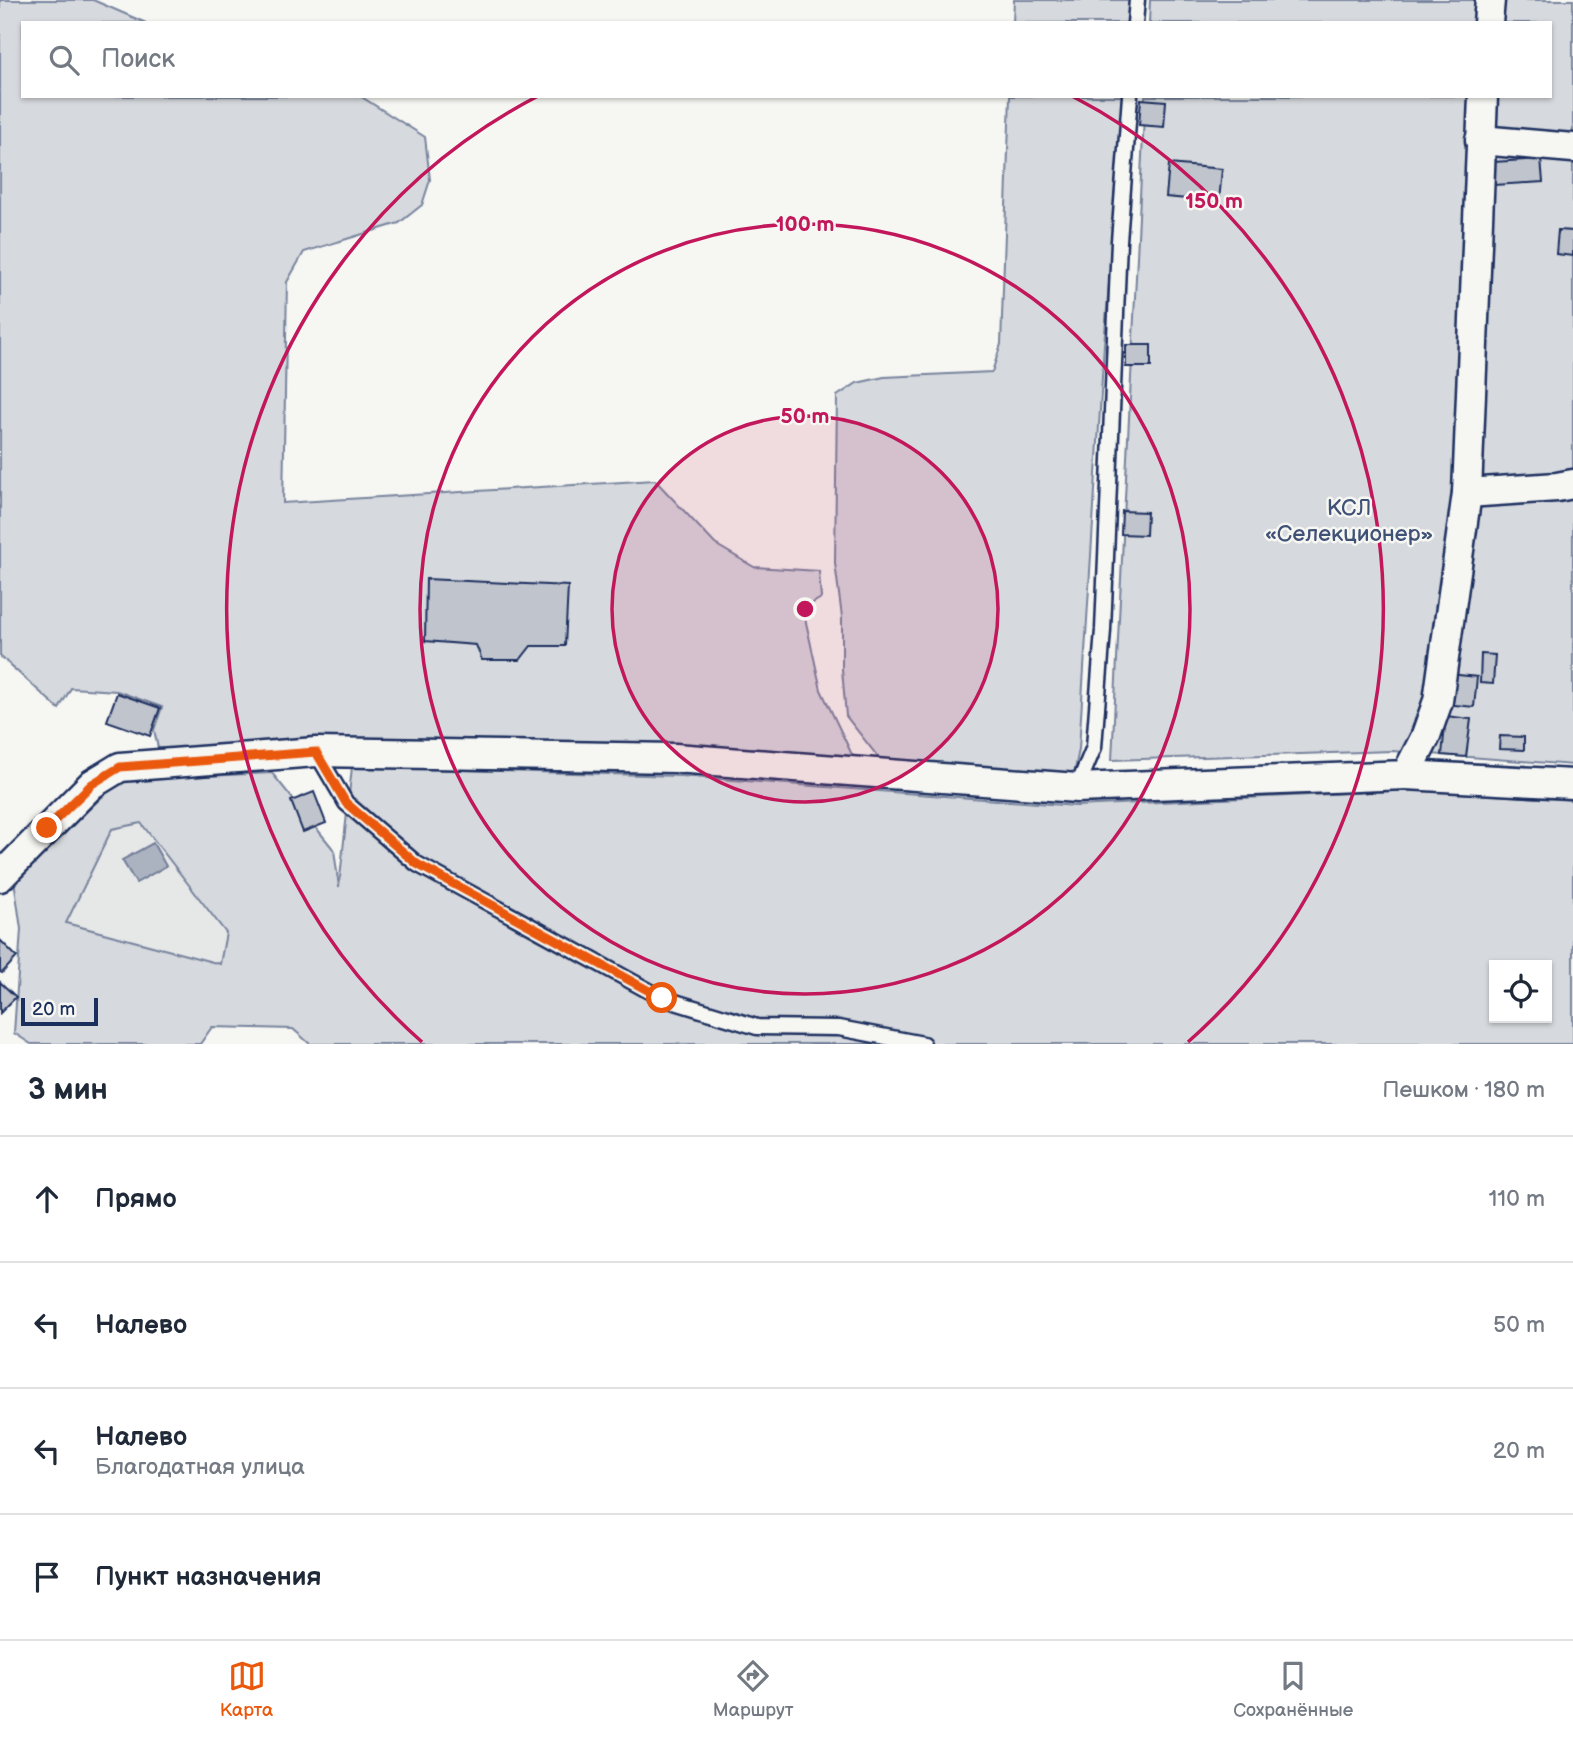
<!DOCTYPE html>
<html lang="ru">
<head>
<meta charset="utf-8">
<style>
	:root { --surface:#fff; --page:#f2f2f3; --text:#1f2937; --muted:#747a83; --line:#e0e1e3; --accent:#ea580c }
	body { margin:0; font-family:"Balsamiq Sans",sans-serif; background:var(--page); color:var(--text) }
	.controls { position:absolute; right:21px; bottom:21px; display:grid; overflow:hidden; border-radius:0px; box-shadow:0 2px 5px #0004 }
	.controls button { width:63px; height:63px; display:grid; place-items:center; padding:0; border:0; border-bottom:2px solid var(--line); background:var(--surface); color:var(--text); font:35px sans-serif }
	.scale { position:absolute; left:21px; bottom:18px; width:77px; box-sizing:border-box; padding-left:7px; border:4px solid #1b2f5e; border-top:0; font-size:19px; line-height:24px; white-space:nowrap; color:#1b2f5e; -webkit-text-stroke:5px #f6f6f2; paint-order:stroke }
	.stop { position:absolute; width:21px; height:21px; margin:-16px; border:5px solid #ea580c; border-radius:50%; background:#fff }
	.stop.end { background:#ea580c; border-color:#fff; box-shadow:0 2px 7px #0008 }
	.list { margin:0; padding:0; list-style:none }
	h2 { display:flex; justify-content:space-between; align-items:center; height:91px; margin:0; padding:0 28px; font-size:30px }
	h2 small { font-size:23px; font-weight:400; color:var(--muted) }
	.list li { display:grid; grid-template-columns:46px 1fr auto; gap:21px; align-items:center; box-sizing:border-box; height:126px; padding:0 28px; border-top:2px solid var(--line) }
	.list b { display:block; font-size:26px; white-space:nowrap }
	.list p { margin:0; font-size:23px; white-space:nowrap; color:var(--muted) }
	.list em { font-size:23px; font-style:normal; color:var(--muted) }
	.icon { flex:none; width:38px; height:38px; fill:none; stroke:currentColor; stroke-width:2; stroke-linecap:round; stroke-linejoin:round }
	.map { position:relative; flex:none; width:1573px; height:1044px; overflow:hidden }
	.search { position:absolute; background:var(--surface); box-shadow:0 2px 5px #0004; left:21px; right:21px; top:21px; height:77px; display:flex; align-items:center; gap:18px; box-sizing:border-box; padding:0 24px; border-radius:0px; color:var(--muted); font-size:26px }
	.sheet { height:595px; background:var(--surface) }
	nav { display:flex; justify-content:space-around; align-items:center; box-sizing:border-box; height:98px; border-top:2px solid var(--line); background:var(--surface); font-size:19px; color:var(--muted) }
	nav a { display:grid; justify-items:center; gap:4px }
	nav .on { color:var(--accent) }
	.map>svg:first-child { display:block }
	.built { fill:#e6e7e7 }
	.green { fill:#d6d9dd; stroke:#78849e; stroke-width:2; fill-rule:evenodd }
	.water { fill:#abb2c0; stroke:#717e99; stroke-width:2 }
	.building { fill:#c0c4cd; stroke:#1b2f5e; stroke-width:2 }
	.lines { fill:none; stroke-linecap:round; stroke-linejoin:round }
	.lane-casing { stroke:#1b2f5e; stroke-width:19 }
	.street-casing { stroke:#1b2f5e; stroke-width:33 }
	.lane { stroke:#f6f6f2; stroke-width:14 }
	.street { stroke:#f6f6f2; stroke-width:28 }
	.route { stroke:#ea580c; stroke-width:9 }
	.ring { fill:none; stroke:#c2185b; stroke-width:3.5 }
	.labels { text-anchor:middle; stroke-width:5; stroke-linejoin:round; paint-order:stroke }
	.park-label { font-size:23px; fill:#405177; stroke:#f6f6f2 }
	.centre { fill:#c2185b; stroke:#f6f6f2; stroke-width:3.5 }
	.ring-label { font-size:21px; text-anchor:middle; font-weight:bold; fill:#c2185b; stroke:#f6f6f2; stroke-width:5; stroke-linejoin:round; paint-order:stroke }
</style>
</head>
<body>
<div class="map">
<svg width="1573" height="1044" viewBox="0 0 1573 1044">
	<rect width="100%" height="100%" fill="#f6f6f2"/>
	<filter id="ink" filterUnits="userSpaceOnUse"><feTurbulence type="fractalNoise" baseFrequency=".0143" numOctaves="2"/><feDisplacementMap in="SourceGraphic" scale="14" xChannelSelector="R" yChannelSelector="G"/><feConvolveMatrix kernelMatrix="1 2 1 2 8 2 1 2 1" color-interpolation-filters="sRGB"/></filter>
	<g filter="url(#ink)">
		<polygon class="built" points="141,823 226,934 221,964 66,924 112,829"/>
		<g class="green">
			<polygon points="0,0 93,0 146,23 23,23 23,96 360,96 425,137 430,180 422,205 399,223 304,252 287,282 283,503 655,480 715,544 754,567 819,571 821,598 803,609 821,690 856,763 184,756 158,748 154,730 162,707 117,691 71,688 59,709 0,656"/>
			<polygon points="1014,0 1131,0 1129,23 1013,23"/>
			<polygon points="1150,0 1573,0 1573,765 1392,751 1112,760 1145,96 1550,96 1550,23 1149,23"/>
			<polygon points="1010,96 1124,96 1104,345 1079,749 1075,770 1063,777 882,762 846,716 842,669 842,617 835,563 837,396 857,383 884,377 992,372 1001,344"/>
			<path d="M352,767L681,776L1076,806L1414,790L1573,800V1044H310L293,1029L212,1027L200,1044H31L14,1033L21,929L14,880L120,780L272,773L334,850L339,887ZM141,823L226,933L220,964L66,923L112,829ZM1494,965H1547V1018H1494Z"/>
		</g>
		<polygon class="water" points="153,843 166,866 136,883 122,860"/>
		<g class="building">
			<polygon points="1141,99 1166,101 1164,127 1139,125"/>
			<polygon points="1541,159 1543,182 1494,185 1493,162"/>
			<polygon points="1169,164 1222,169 1219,202 1166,197"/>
			<polygon points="1558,230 1573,231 1573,256 1556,254"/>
			<rect x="1126" y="345" width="25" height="22"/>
			<polygon points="1122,511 1147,512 1146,535 1121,534"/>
			<polygon points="426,579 568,586 565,646 531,646 520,660 482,660 476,645 425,641"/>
			<polygon points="1481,654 1495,655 1493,684 1480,683"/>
			<polygon points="1449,674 1477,677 1474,707 1445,704"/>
			<polygon points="117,693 160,708 150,736 107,721"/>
			<polygon points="1446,716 1471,719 1466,757 1442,755"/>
			<polygon points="1500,736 1524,737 1524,750 1499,749"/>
			<polygon points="314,792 326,823 303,832 291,801"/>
			<polygon points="0,940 17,957 2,973 0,972"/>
			<polygon points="0,982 16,997 0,1013"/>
		</g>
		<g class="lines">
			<g class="lane-casing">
				<g id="lane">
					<polyline points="1135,23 1137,0"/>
					<polyline points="316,752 346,803 417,864 662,998 757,1027 839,1028 923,1044"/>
					<polyline points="1077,788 1094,747 1103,630 1119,241 1130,96"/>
				</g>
			</g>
			<g class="street-casing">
				<g id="street">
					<polyline points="1488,23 1490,0"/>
					<polyline points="1480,140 1573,148"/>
					<polyline points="1467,493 1557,487 1573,484"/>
					<polyline points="1406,775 1573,784"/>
					<polyline points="0,877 92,784 120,767 316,752 675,758 1077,788 1406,775 1425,738 1438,701 1467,493 1483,96"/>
				</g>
			</g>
			<use href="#lane" class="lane"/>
			<use href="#street" class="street"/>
		</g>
	</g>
	<g class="lines" filter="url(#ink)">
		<polyline class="route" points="47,828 92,784 120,767 316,752 346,803 417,864 662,998"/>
	</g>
	<circle cx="805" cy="609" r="193" fill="#c2185b" fill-opacity=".12"/>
	<g class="ring">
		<circle cx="805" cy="609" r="193"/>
		<circle cx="805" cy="609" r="385"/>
		<path d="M422 1042A578 578 0 0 1 538 96M1072 96A578 578 0 0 1 1188 1042"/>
	</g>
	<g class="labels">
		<g class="park-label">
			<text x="1349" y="515">КСЛ<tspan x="1349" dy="26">«Селекционер»</tspan></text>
		</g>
	</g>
	<circle cx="805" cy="609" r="10" class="centre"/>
	<g class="ring-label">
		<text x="1214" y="208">150 m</text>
		<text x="805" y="231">100 m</text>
		<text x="805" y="423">50 m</text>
	</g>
</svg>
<div class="controls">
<button><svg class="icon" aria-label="locate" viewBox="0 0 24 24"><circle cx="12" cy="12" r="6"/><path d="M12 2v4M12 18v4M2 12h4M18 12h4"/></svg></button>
</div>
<div class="scale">20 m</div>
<div class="stop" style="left:662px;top:998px"></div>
<div class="stop end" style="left:47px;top:828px"></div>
<div class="search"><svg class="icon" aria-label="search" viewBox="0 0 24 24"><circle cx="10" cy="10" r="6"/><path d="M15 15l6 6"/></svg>Поиск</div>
</div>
<section class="sheet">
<h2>3 мин<small>Пешком · 180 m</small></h2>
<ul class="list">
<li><svg class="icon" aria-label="ahead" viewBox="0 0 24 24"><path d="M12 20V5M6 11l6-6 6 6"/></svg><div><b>Прямо</b></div><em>110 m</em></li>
<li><svg class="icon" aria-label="left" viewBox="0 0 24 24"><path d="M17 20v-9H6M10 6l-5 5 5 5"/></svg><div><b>Налево</b></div><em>50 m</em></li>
<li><svg class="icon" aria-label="left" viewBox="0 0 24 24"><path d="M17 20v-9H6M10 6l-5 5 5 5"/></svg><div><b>Налево</b><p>Благодатная улица</p></div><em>20 m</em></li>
<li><svg class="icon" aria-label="arrive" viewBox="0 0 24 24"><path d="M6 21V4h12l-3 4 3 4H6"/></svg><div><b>Пункт назначения</b></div></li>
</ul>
</section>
<nav>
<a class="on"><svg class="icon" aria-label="map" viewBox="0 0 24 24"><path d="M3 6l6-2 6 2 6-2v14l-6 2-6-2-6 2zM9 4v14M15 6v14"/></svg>Карта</a>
<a><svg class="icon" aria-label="directions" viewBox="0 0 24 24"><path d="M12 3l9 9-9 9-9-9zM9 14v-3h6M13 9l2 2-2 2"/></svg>Маршрут</a>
<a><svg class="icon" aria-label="saved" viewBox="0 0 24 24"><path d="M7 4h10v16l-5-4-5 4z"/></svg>Сохранённые</a>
</nav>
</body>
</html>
